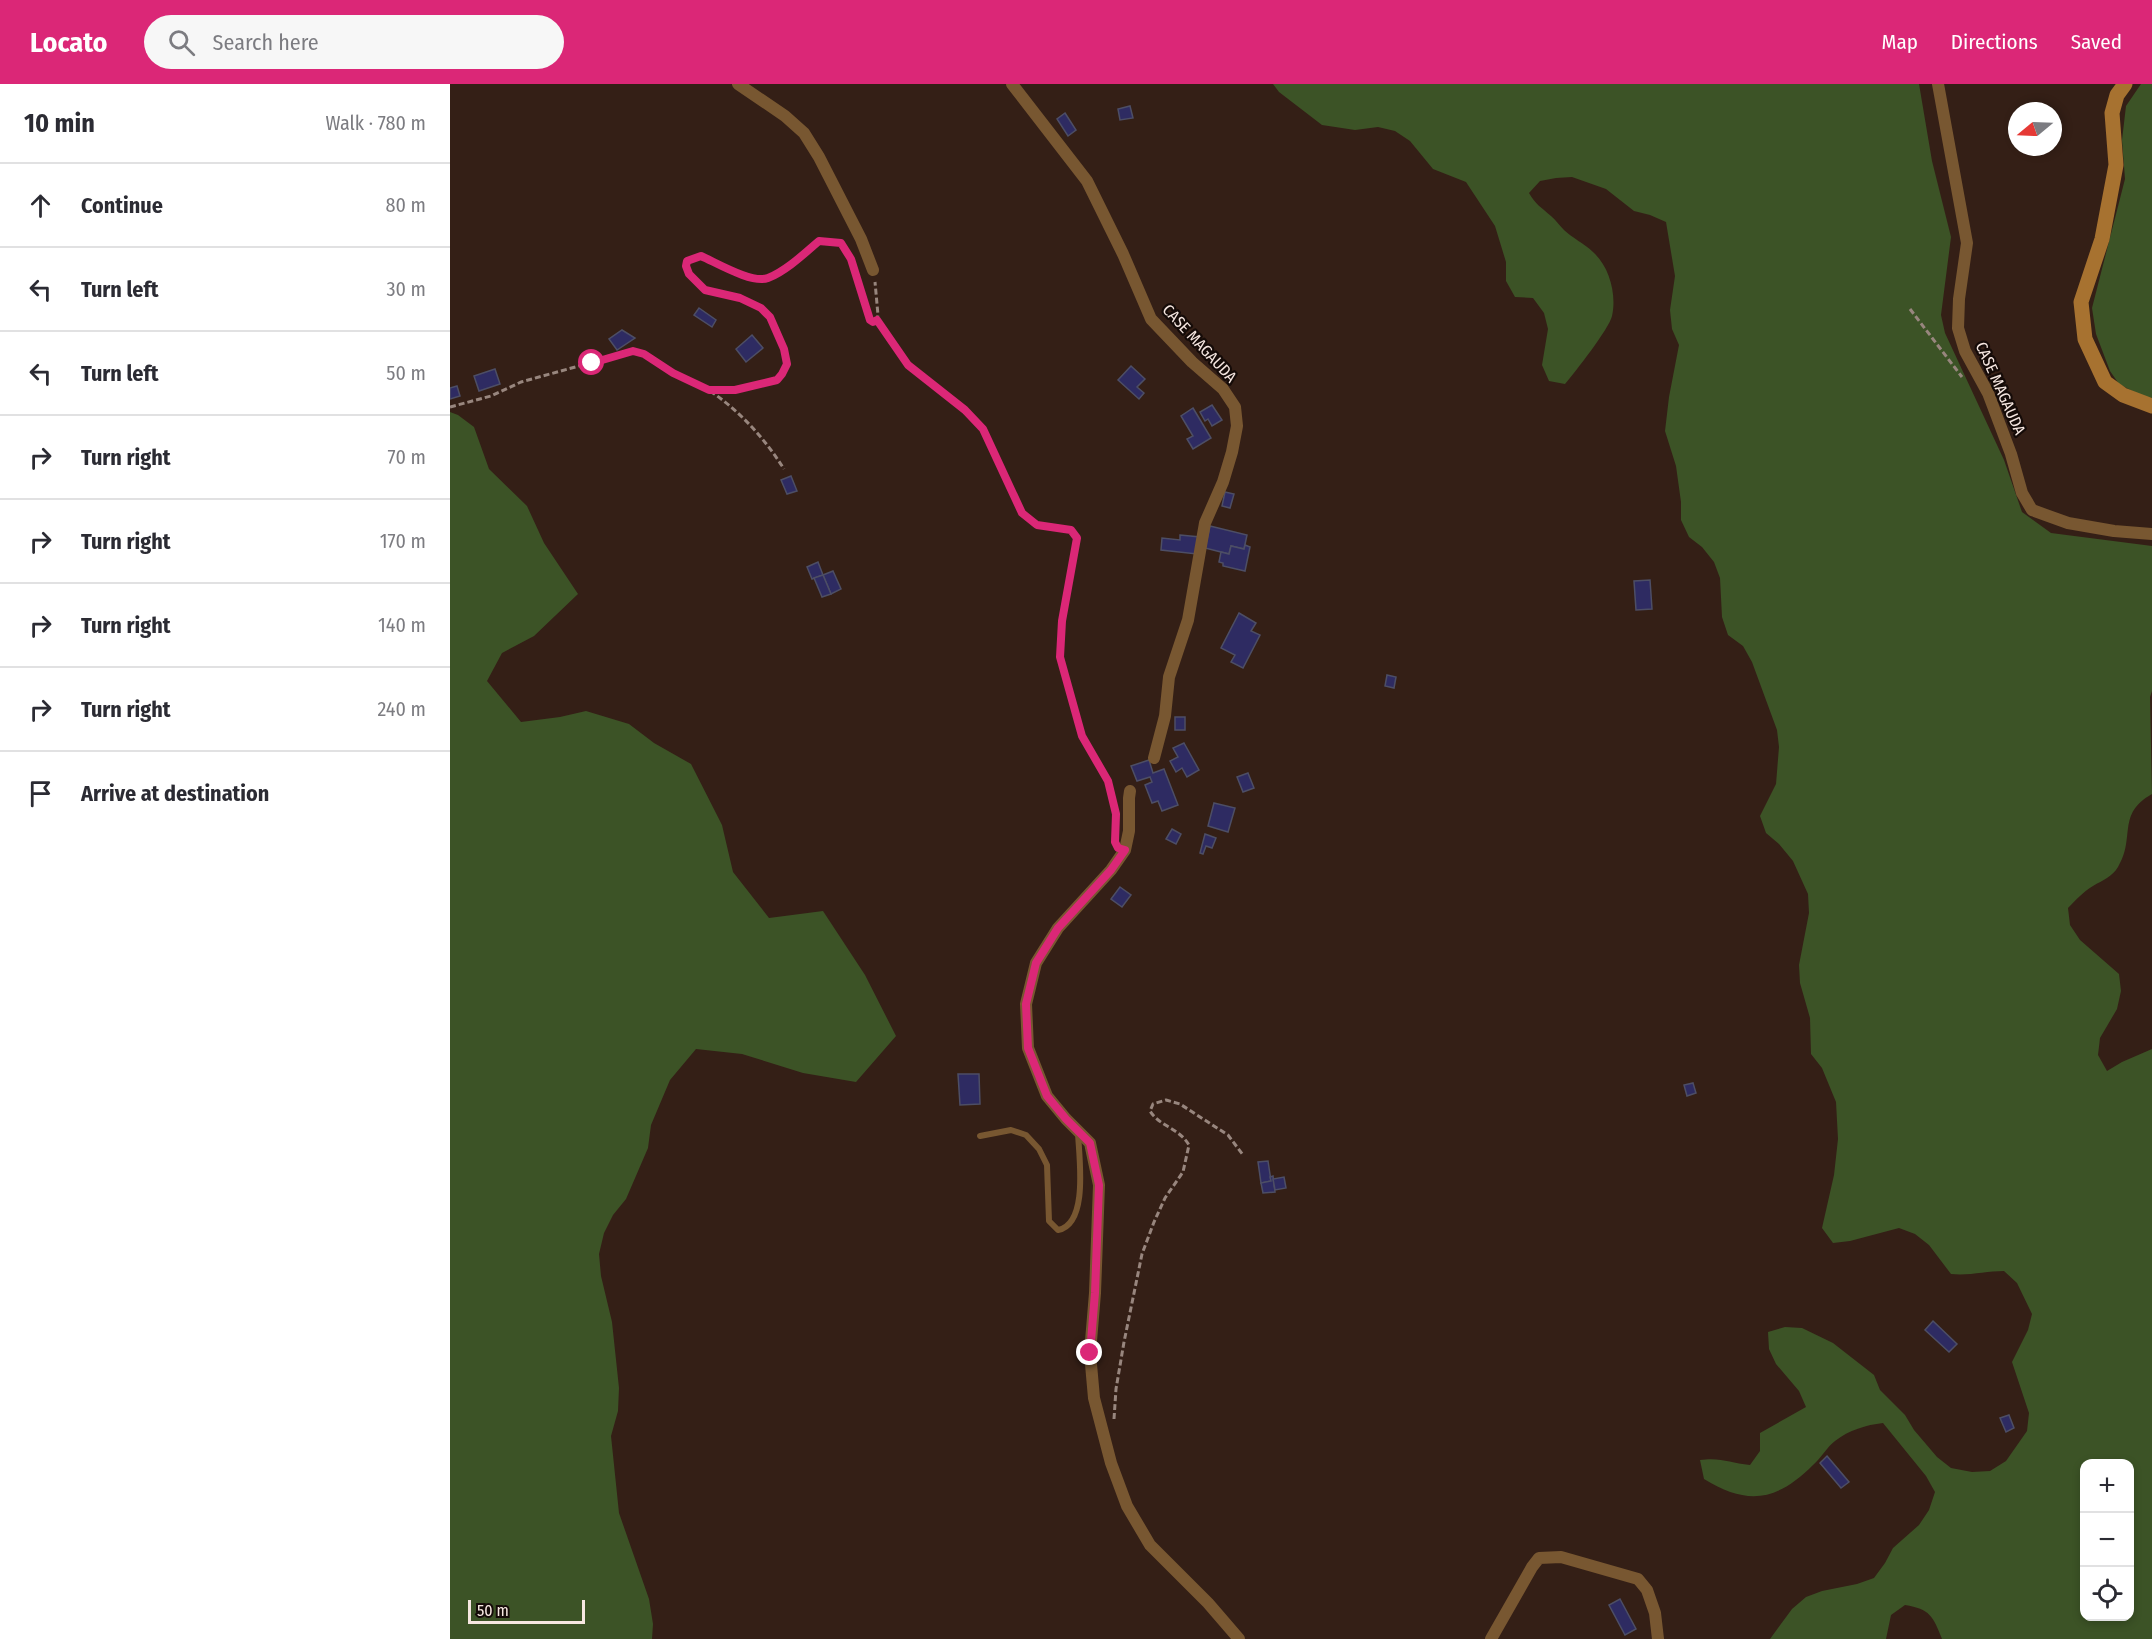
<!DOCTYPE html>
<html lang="en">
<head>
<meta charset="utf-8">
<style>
	:root { --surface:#fff; --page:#f7f7f7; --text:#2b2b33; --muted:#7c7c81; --line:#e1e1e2; --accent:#db2777 }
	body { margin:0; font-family:"Fira Sans Condensed",sans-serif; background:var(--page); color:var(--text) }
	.controls { position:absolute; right:18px; bottom:18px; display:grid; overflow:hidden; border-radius:12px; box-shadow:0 3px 9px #0003 }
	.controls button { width:54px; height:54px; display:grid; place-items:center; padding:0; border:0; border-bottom:2px solid var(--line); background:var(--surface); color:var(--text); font:30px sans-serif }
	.compass { position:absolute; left:1558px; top:18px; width:54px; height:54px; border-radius:50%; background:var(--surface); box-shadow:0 3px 9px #0003; rotate:251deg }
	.scale { position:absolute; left:18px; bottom:15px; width:117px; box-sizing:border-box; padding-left:6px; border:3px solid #f6e7e1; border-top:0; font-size:16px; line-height:21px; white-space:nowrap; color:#f6e7e1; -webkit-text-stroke:4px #150b08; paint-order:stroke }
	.stop { position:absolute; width:18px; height:18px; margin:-14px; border:4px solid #db2777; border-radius:50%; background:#fff }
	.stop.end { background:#db2777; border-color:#fff; box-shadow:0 2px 6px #0008 }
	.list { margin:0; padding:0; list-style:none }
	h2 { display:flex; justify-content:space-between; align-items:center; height:78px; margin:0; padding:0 24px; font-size:26px }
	h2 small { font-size:20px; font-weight:400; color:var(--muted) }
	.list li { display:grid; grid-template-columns:39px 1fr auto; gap:18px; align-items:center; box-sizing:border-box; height:84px; padding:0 24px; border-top:2px solid var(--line) }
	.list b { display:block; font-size:22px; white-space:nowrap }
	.list em { font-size:20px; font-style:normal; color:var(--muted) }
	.icon { flex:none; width:33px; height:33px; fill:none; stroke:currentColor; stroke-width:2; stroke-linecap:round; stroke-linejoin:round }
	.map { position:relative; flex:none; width:1702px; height:1555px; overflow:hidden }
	header { display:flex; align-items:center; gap:36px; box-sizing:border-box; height:84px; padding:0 30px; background:var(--accent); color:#fff }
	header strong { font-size:28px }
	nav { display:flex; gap:33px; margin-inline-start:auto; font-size:21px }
	.search { width:420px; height:54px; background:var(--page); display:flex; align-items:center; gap:15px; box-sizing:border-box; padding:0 21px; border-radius:33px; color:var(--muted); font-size:22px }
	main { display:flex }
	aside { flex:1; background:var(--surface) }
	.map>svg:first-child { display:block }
	.green { fill:#3c5326; fill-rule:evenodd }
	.building { fill:#2e2b62; stroke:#4d4e65; stroke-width:1.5 }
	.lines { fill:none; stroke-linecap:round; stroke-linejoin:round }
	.path { stroke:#98867e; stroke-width:3; stroke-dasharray:6 3; stroke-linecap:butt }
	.lane { stroke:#785731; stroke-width:6 }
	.street { stroke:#785731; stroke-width:12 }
	.secondary { stroke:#a77230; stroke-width:15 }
	.route { stroke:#db2777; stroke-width:8 }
	.labels { text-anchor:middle; stroke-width:4.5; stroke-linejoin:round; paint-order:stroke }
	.street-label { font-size:16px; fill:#f6e7e1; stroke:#150b08 }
</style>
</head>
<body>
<header>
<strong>Locato</strong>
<div class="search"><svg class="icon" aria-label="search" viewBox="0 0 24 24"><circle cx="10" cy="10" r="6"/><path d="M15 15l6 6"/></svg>Search here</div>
<nav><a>Map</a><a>Directions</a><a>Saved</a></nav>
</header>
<main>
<aside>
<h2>10 min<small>Walk · 780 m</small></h2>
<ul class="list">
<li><svg class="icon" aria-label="ahead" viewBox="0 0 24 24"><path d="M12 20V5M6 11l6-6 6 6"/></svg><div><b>Continue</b></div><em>80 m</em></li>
<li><svg class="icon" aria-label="left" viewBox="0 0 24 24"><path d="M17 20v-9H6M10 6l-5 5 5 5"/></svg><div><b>Turn left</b></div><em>30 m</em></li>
<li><svg class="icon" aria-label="left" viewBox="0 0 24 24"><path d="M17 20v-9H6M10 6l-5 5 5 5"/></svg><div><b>Turn left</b></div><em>50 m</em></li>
<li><svg class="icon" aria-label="right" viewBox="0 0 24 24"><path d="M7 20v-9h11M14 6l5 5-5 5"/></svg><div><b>Turn right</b></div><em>70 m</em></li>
<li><svg class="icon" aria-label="right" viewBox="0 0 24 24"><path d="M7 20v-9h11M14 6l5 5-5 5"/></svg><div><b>Turn right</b></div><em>170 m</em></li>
<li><svg class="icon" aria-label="right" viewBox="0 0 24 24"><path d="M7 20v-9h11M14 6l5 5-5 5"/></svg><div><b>Turn right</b></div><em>140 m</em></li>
<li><svg class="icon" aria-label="right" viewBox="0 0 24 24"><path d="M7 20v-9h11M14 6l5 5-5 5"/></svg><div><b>Turn right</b></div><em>240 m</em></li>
<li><svg class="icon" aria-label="arrive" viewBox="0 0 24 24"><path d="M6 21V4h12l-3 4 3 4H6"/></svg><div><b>Arrive at destination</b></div></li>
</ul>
</aside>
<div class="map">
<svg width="1702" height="1555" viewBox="0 0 1702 1555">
	<rect width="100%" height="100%" fill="#341f16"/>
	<g class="green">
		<path d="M823,0H1469L1482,77L1501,153L1491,231L1495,249L1554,376L1572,428L1601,449L1702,462V607L1700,613L1702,710C1666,730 1686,754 1668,783C1662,793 1653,796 1643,802C1633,808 1626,816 1618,824L1620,841L1630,856L1669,890L1671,907L1667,925L1650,954L1648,971L1657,987L1672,978L1702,965V1555H1492C1483,1532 1480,1525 1455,1521L1441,1531L1436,1555H1320L1342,1525L1356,1513L1372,1507L1407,1500L1424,1494L1435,1479L1443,1464L1469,1441L1479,1426L1485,1408L1476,1392L1433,1339C1416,1341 1399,1346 1385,1357C1377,1363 1371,1374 1363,1381C1327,1417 1298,1422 1254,1395L1250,1376C1271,1373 1280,1379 1300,1381L1310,1367V1349L1356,1323L1349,1307L1326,1280L1319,1265L1318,1248L1335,1243L1352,1244L1383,1259L1424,1291L1430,1306L1455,1331L1464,1346L1487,1373L1501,1384L1522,1388L1540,1387L1556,1377L1577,1347L1579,1329L1562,1278L1578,1246L1582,1230L1567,1199L1554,1187C1536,1187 1519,1192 1501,1190L1479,1161L1465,1150L1449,1144L1400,1157L1383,1159L1372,1144L1384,1091L1388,1055L1386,1018L1372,984L1361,970L1360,934L1350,899L1349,881L1359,829L1358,810L1343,777L1329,760L1316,749L1310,732L1326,700L1329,663L1327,646L1302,578L1293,562L1278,551L1272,533L1270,494L1264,478L1252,463L1239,453L1231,436V418L1226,382L1215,347L1219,313L1229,261L1222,245L1220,226L1225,192L1216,138L1200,131L1184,127L1156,105L1122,93L1106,94L1090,97L1079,109C1085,120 1092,124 1101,132C1106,136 1109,141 1114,146C1122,154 1134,159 1143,168C1159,182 1167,210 1162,232C1159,245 1125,288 1115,300L1099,297L1092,281L1098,245L1094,229L1083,214L1065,213L1056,197V178L1045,142L1016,98L983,85L960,57L945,47L928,43L905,46L872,41L829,8ZM1634,1380H1680V1532H1634Z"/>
		<polygon points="1691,0 1702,0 1702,314 1692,312 1669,300 1660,287 1646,250 1642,224 1675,95 1672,56 1676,22"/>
		<polygon points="0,328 8,331 24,343 39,385 77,422 94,459 128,510 84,552 52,569 37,597 71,638 110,633 136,627 179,640 204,659 241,680 272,741 283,788 319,834 373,827 415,891 446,952 406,998 353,989 292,970 246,965 220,996 201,1041 198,1064 176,1115 163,1131 154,1149 149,1170 151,1192 162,1238 169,1304 168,1327 161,1352 169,1429 199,1515 203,1540 202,1555 0,1555"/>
	</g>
	<g class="building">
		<polygon points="680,22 683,34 670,36 668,25"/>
		<polygon points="615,29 626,46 618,52 607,35"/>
		<polygon points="249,224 266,236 262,243 244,231"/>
		<polygon points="172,246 185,254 167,266 159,255"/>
		<polygon points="302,251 313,264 296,278 286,265"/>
		<polygon points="681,282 695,295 687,303 694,309 689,315 668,296"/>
		<polygon points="45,285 50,300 29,307 24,292"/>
		<polygon points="7,302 10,312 0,315 0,304"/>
		<polygon points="762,321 772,336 762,342 758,335 755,337 750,328"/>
		<polygon points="743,324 761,354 743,365 737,355 743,352 731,332"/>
		<polygon points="341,392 347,407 337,410 331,396"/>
		<polygon points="775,408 784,410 780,424 772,422"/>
		<polygon points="760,442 797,451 794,465 781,462 779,470 755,464"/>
		<polygon points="730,451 750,453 747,470 711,466 712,454 730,456"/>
		<polygon points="795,461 800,463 795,487 773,482 773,479 769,478 771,468 779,470 781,462 794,465"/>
		<polygon points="368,478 373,491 362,495 357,483"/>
		<polygon points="383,487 391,505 381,510 373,491"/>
		<polygon points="373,491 381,510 372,513 364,494"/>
		<polygon points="1200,496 1202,525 1186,526 1184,497"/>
		<polygon points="789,529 806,539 801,547 810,551 793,584 781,578 785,571 771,564"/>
		<polygon points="937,591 946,593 944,604 935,602"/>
		<rect x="725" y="633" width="10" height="13"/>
		<polygon points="734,659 749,686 737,693 732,684 726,688 720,677 728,673 723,664"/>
		<polygon points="699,676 703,689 714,685 728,721 712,727 708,717 702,719 695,701 702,698 700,693 687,697 681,682"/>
		<polygon points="798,689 804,704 793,708 787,693"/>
		<polygon points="764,719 785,724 778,748 758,742"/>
		<polygon points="722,745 731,750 726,760 716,755"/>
		<polygon points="755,750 766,754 762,764 756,762 753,770 750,769"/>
		<polygon points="670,803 681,811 672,823 661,815"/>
		<polygon points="508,990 529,990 530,1020 510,1021"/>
		<polygon points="1243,999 1246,1009 1237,1012 1234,1001"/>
		<polygon points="818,1077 821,1097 811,1099 808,1078"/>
		<polygon points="823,1092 825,1108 813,1109 811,1099 821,1097 820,1093"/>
		<polygon points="834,1093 836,1104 825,1106 823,1095"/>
		<polygon points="1483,1237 1507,1260 1499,1268 1475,1246"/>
		<polygon points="1559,1331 1564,1344 1556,1348 1550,1334"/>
		<polygon points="1377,1372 1399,1398 1391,1404 1370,1379"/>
		<polygon points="1170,1515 1186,1545 1175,1551 1159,1521"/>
	</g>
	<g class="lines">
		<g class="path">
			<polyline points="1460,225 1512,293"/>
			<polyline points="427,236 458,281 515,326 533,345 572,429 587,441 621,446 627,454 612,537 610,573 632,652 658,697 665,723"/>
			<path d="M260,307C290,327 315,355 334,385"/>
			<path d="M0,323L41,312L71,298L183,267C198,271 209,280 222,289C256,310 280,309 318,298C328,295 337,289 336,276C334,259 326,234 311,224C305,220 296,216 290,214C270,209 262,212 245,196C239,190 235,186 237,177L251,172L294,192L317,195L348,175L369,157L391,159L401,175L418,232L423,238L427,236L428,231L425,198"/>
			<path d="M664,1335L666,1305L674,1258L692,1170L704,1138L715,1114L733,1088L739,1061C728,1043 710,1043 700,1027L703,1020L716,1016L730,1020L778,1051L793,1071"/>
		</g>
		<path class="lane" d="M530,1052L561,1046L576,1051L589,1065L597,1081L599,1137L608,1146C639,1140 629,1073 628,1049"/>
		<g class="street">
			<polyline points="288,0 335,32 354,49 369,73 411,155 423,186"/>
			<polyline points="562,0 637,97 673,170 701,235 742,278 773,305 785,323 787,342 782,368 773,398 755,439 738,536 719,593 715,632 704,674"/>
			<polyline points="1488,0 1517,159 1509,215 1508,244 1515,267 1538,309 1561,370 1572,409 1582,426 1618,439 1664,447 1702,450"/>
			<polyline points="680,707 679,714 679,747 675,766 661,786 608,844 586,879 576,920 578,964 597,1012 616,1035 640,1059 649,1101 645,1209 640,1269 644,1314 661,1379 677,1422 700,1461 758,1519 789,1555"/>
			<polyline points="1041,1555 1082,1483 1089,1474 1111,1473 1188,1495 1197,1506 1205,1529 1208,1555"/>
		</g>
		<polyline class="secondary" points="1675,0 1667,11 1662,29 1666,81 1652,155 1631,218 1635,255 1655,298 1673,311 1702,322"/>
	</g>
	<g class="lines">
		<path class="route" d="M142,279L183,267L194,270L223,289L259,306H285L327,296L332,290L337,280L334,265L320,233L311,224L290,214L255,206L239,190L236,182L237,177L251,172C267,179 302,200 318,194C336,187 355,169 369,157L391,159L401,175L420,236L423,238L427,236L458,281L515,326L533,345L572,429L587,441L621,446L627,454L612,537L610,573L632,652L658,697L666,730L665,758L668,764L675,766L661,786L608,844L586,879L576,920L578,964L597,1012L616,1035L640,1059L649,1101L645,1209L640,1269"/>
	</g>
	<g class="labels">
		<g class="street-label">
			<text transform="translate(750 259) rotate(47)" y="6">CASE MAGAUDA</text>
			<text transform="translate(1551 304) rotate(66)" y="6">CASE MAGAUDA</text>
		</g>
	</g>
</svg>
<div class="controls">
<button>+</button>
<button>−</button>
<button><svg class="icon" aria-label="locate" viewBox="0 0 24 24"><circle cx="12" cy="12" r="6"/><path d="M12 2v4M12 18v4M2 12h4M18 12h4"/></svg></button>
</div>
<svg class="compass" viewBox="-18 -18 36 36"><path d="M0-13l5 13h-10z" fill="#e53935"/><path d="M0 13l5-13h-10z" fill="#7c7c81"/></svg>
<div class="scale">50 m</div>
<div class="stop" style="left:142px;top:279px"></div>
<div class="stop end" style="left:640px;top:1269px"></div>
</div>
</main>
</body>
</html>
